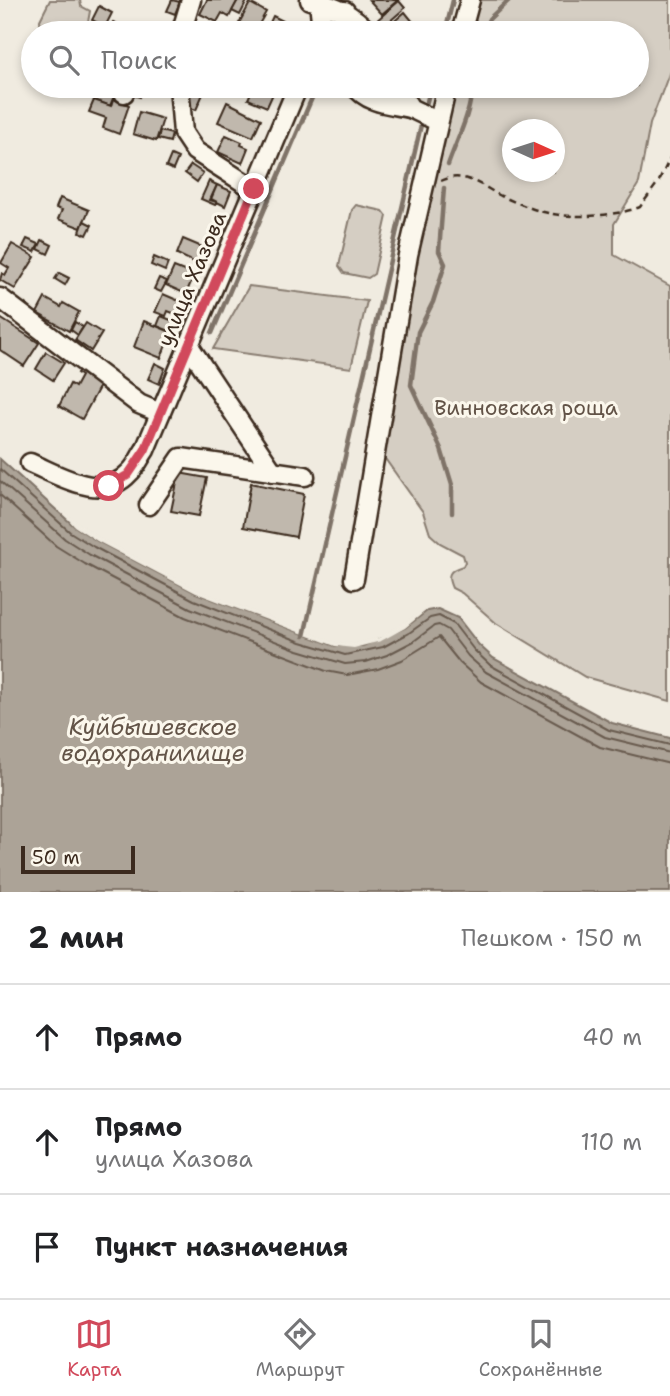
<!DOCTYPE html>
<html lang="ru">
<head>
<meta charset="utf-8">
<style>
	:root { --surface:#fff; --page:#f6f6f6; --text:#202124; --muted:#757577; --line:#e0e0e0; --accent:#d1495b }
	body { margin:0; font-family:"Shantell Sans",sans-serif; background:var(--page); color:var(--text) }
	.compass { position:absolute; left:502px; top:119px; width:63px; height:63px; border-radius:50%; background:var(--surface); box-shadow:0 4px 10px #0003; rotate:93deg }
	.scale { position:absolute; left:21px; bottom:18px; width:114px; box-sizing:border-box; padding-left:7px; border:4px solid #3b2a1e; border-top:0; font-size:19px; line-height:24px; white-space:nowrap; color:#3b2a1e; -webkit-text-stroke:5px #fbf7ec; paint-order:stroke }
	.stop { position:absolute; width:21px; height:21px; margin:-16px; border:5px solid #d1495b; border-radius:50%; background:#fff }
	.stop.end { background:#d1495b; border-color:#fff; box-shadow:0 2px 7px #0008 }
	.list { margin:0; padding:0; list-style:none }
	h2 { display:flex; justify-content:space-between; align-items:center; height:91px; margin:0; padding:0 28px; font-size:30px }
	h2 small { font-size:23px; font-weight:400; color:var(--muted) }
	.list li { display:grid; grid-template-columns:46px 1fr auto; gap:21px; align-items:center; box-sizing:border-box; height:105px; padding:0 28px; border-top:2px solid var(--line) }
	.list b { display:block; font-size:26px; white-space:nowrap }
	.list p { margin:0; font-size:23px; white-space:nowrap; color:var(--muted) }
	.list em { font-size:23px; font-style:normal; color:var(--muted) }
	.icon { flex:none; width:38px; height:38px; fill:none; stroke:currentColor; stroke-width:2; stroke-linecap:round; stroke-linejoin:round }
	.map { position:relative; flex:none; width:670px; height:892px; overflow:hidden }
	.search { position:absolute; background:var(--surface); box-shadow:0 4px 10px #0003; left:21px; right:21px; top:21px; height:77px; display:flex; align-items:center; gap:18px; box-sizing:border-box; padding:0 24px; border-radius:38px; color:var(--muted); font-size:26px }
	.sheet { height:406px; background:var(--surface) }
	nav { display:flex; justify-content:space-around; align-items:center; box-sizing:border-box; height:98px; border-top:2px solid var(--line); background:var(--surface); font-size:19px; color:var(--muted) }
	nav a { display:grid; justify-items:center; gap:4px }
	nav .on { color:var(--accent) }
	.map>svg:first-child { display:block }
	.green { fill:#d5cec3; stroke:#887c70; stroke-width:2; fill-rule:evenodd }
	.water { fill:#aca397; stroke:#7f7367; stroke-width:2 }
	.pier { fill:#f0ebe0 }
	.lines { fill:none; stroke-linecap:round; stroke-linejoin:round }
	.shore { stroke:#685a4e; stroke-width:2 }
	.stream { stroke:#7f7367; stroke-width:4.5 }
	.building { fill:#c0b8ad; stroke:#3b2a1e; stroke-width:2 }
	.minor-casing { stroke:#3b2a1e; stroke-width:23 }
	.path { stroke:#3b2a1e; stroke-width:2.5; stroke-dasharray:7 5; stroke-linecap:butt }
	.minor { stroke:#fbf7ec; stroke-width:18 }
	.route { stroke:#d1495b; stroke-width:9 }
	.labels { text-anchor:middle; stroke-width:6; stroke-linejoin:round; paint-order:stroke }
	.street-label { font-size:21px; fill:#3b2a1e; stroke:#fbf7ec }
	.park-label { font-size:21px; fill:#625347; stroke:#fbf7ec }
	.water-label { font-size:23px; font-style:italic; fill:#635448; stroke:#fbf7ec }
</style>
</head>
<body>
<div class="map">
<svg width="670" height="892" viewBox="0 0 670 892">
	<rect width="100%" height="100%" fill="#f0ebe0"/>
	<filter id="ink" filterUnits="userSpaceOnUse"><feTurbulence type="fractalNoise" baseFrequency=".0143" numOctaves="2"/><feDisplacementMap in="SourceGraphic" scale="14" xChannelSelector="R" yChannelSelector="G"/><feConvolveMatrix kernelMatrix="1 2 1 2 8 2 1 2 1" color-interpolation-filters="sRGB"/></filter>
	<g filter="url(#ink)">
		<g class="green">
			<polygon points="50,0 80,0 81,6 90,11 86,33 41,33 40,20"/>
			<path d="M473,0H670V71L650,124L639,183L614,224V255L670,286V701L585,677L496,623L462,593L452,588C446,575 449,570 463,566L465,562L463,555L440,543L430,534L423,512L376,446L449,86H637V33H464ZM512,130H554V172H512Z"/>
			<polygon points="356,205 383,211 387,216 374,274 368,278 344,273 339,266 352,210"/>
			<polygon points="249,286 367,301 351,368 213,349"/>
		</g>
		<polygon class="water" points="0,459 74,526 97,541 196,593 335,646 363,646 405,628 427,611 438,609 458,618 479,645 493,658 612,723 670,738 670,892 0,892"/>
		<polygon class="pier" points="63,512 99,538 197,590 336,643 354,644 379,638 430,607 405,628 381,641 354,648 335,646 196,593 97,541 74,526"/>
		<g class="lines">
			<g class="shore">
				<polyline points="0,469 70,532 94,547 194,600 301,642 345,655 383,647 409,633 430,618 439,616 454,624 474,650 490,665 609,730 670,745"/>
				<polyline points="0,481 65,539 90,555 190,608 298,650 345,664 366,662 387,655 414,641 434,626 439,625 448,630 468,656 486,672 605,737 670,753"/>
				<polyline points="0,495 56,546 85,564 185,617 326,671 347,675 378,669 402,660 439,637 460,663 481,682 600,747 670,764"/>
			</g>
			<g class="stream">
				<polyline points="445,33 453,0"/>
				<polyline points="482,33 489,19 509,0"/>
				<polyline points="426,105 431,86"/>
				<path d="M448,165C457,139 471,114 472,86"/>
				<polyline points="444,188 439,251 445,264 433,302 418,332 411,385 441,449 452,485 452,513"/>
				<polyline points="212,333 317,86"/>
				<polyline points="169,415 175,403"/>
				<polyline points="304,636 421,125"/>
			</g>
		</g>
		<g class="building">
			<polygon points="172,0 180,2 175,14 167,11"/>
			<polygon points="207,0 238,0 229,17 222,13 217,22 200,14"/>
			<polygon points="238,0 247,1 240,15 232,11"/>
			<polygon points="369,0 398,0 382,14"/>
			<polygon points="399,1 405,8 382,28 376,21"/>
			<polygon points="250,3 266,12 254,33 238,25"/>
			<polygon points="99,6 112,13 105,27 92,20"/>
			<polygon points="405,12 422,33 397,33 390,25"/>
			<polygon points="273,16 299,29 297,33 265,33"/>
			<polygon points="113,22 124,27 120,33 107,33"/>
			<polygon points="132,86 149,86 147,91 143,89 140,97 129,94"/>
			<polygon points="254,86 276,87 267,107 248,99"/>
			<polygon points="98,88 115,94 110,106 94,100"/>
			<polygon points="192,89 203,94 196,110 185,106"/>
			<polygon points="113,99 129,105 119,134 103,128 106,118 89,112 94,100 111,106"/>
			<polygon points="227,102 261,119 253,137 218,122"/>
			<polygon points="139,112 163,119 156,141 133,134"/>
			<polygon points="160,131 172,134 170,142 158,139"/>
			<polygon points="226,135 242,142 241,145 248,148 242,163 218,152"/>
			<polygon points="171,155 178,158 173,170 166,167"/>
			<polygon points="191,165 203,173 197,182 185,173"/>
			<polygon points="209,181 217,185 210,200 217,202 215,205 201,199"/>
			<polygon points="217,185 231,191 225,206 211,199"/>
			<polygon points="60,198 89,210 81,228 58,219 62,210 56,208"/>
			<polygon points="84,221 92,225 87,235 80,232"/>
			<polygon points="27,239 39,244 35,252 23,247"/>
			<polygon points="183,239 207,249 200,265 177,254"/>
			<polygon points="42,240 52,245 48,254 38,249"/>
			<polygon points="12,244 35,257 15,289 0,280 2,273 5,275 9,268 1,263"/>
			<polygon points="154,257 168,263 165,271 151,265"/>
			<polygon points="174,267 194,275 186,294 166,285"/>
			<polygon points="59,273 69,278 65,285 55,279"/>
			<polygon points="159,278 167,281 161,292 154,289"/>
			<polygon points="163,294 184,303 178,315 168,311 166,316 155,312"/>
			<polygon points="45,298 61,307 63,303 79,312 69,331 37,313"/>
			<polygon points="161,316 176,322 172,332 157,326"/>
			<polygon points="0,318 39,343 24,366 0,350"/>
			<polygon points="144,321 171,332 161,358 134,347"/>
			<polygon points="75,322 83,327 78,335 71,330"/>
			<polygon points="86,323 102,333 91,351 75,340"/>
			<polygon points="46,352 64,363 53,380 36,369"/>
			<polygon points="155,363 165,368 159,384 148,379"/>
			<polygon points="81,367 102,382 82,419 59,406 70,384 75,387 81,376 77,373"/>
			<polygon points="179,473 207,478 199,516 171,511"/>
			<polygon points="251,483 304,494 296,537 243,527"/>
		</g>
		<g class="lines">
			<g class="minor-casing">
				<g id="minor">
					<path d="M310,0C335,7 352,13 369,33"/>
					<polyline points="319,2 321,20 319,33"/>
					<polyline points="345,11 348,33"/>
					<polyline points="181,33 191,0"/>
					<polyline points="461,33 470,0"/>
					<polyline points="179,86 183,133 195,151 254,189"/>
					<path d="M355,86C367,103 391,104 410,108"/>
					<polyline points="397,86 410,108 437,121"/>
					<polyline points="124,93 127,86"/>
					<polyline points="0,298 139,404 160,413"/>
					<polyline points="189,346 273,472"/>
					<path d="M30,463C59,475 102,503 129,473C136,467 140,457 145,450L298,86"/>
					<polyline points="149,505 181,458 305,476"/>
					<polyline points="354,579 408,255 447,86"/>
				</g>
			</g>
			<path class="path" d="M441,181C463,170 482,186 501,196C515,202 533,210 548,213C573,219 616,216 640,207L659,181L670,158"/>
			<use href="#minor" class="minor"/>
		</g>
	</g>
	<g class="lines" filter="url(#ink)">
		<polyline class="route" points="109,486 128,475 145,450 254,189"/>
	</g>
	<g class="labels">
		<g class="street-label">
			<text transform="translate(192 279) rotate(-67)" y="7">улица Хазова</text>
		</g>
		<g class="park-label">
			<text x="526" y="415">Винновская роща</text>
		</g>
		<g class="water-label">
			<text x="153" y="735">Куйбышевское<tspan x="153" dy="26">водохранилище</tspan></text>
		</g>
	</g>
</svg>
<svg class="compass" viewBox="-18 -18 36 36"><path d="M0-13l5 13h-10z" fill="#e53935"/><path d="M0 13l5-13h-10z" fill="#757577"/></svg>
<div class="scale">50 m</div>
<div class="stop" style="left:109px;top:486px"></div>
<div class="stop end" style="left:254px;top:189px"></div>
<div class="search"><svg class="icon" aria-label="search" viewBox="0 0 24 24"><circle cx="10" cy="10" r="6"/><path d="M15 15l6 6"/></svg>Поиск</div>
</div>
<section class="sheet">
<h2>2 мин<small>Пешком · 150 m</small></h2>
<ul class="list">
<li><svg class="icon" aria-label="ahead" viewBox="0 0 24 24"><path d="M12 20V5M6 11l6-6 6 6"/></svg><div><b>Прямо</b></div><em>40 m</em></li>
<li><svg class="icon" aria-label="ahead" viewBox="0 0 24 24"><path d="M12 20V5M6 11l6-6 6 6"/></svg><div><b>Прямо</b><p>улица Хазова</p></div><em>110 m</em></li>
<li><svg class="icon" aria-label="arrive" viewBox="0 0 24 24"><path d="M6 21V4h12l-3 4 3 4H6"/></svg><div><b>Пункт назначения</b></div></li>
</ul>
</section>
<nav>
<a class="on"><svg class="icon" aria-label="map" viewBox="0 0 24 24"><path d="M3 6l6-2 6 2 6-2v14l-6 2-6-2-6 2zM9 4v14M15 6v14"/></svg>Карта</a>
<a><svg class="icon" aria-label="directions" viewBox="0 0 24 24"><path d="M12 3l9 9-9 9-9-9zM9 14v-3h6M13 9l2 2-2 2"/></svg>Маршрут</a>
<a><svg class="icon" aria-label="saved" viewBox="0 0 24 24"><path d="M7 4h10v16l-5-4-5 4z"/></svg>Сохранённые</a>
</nav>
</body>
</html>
